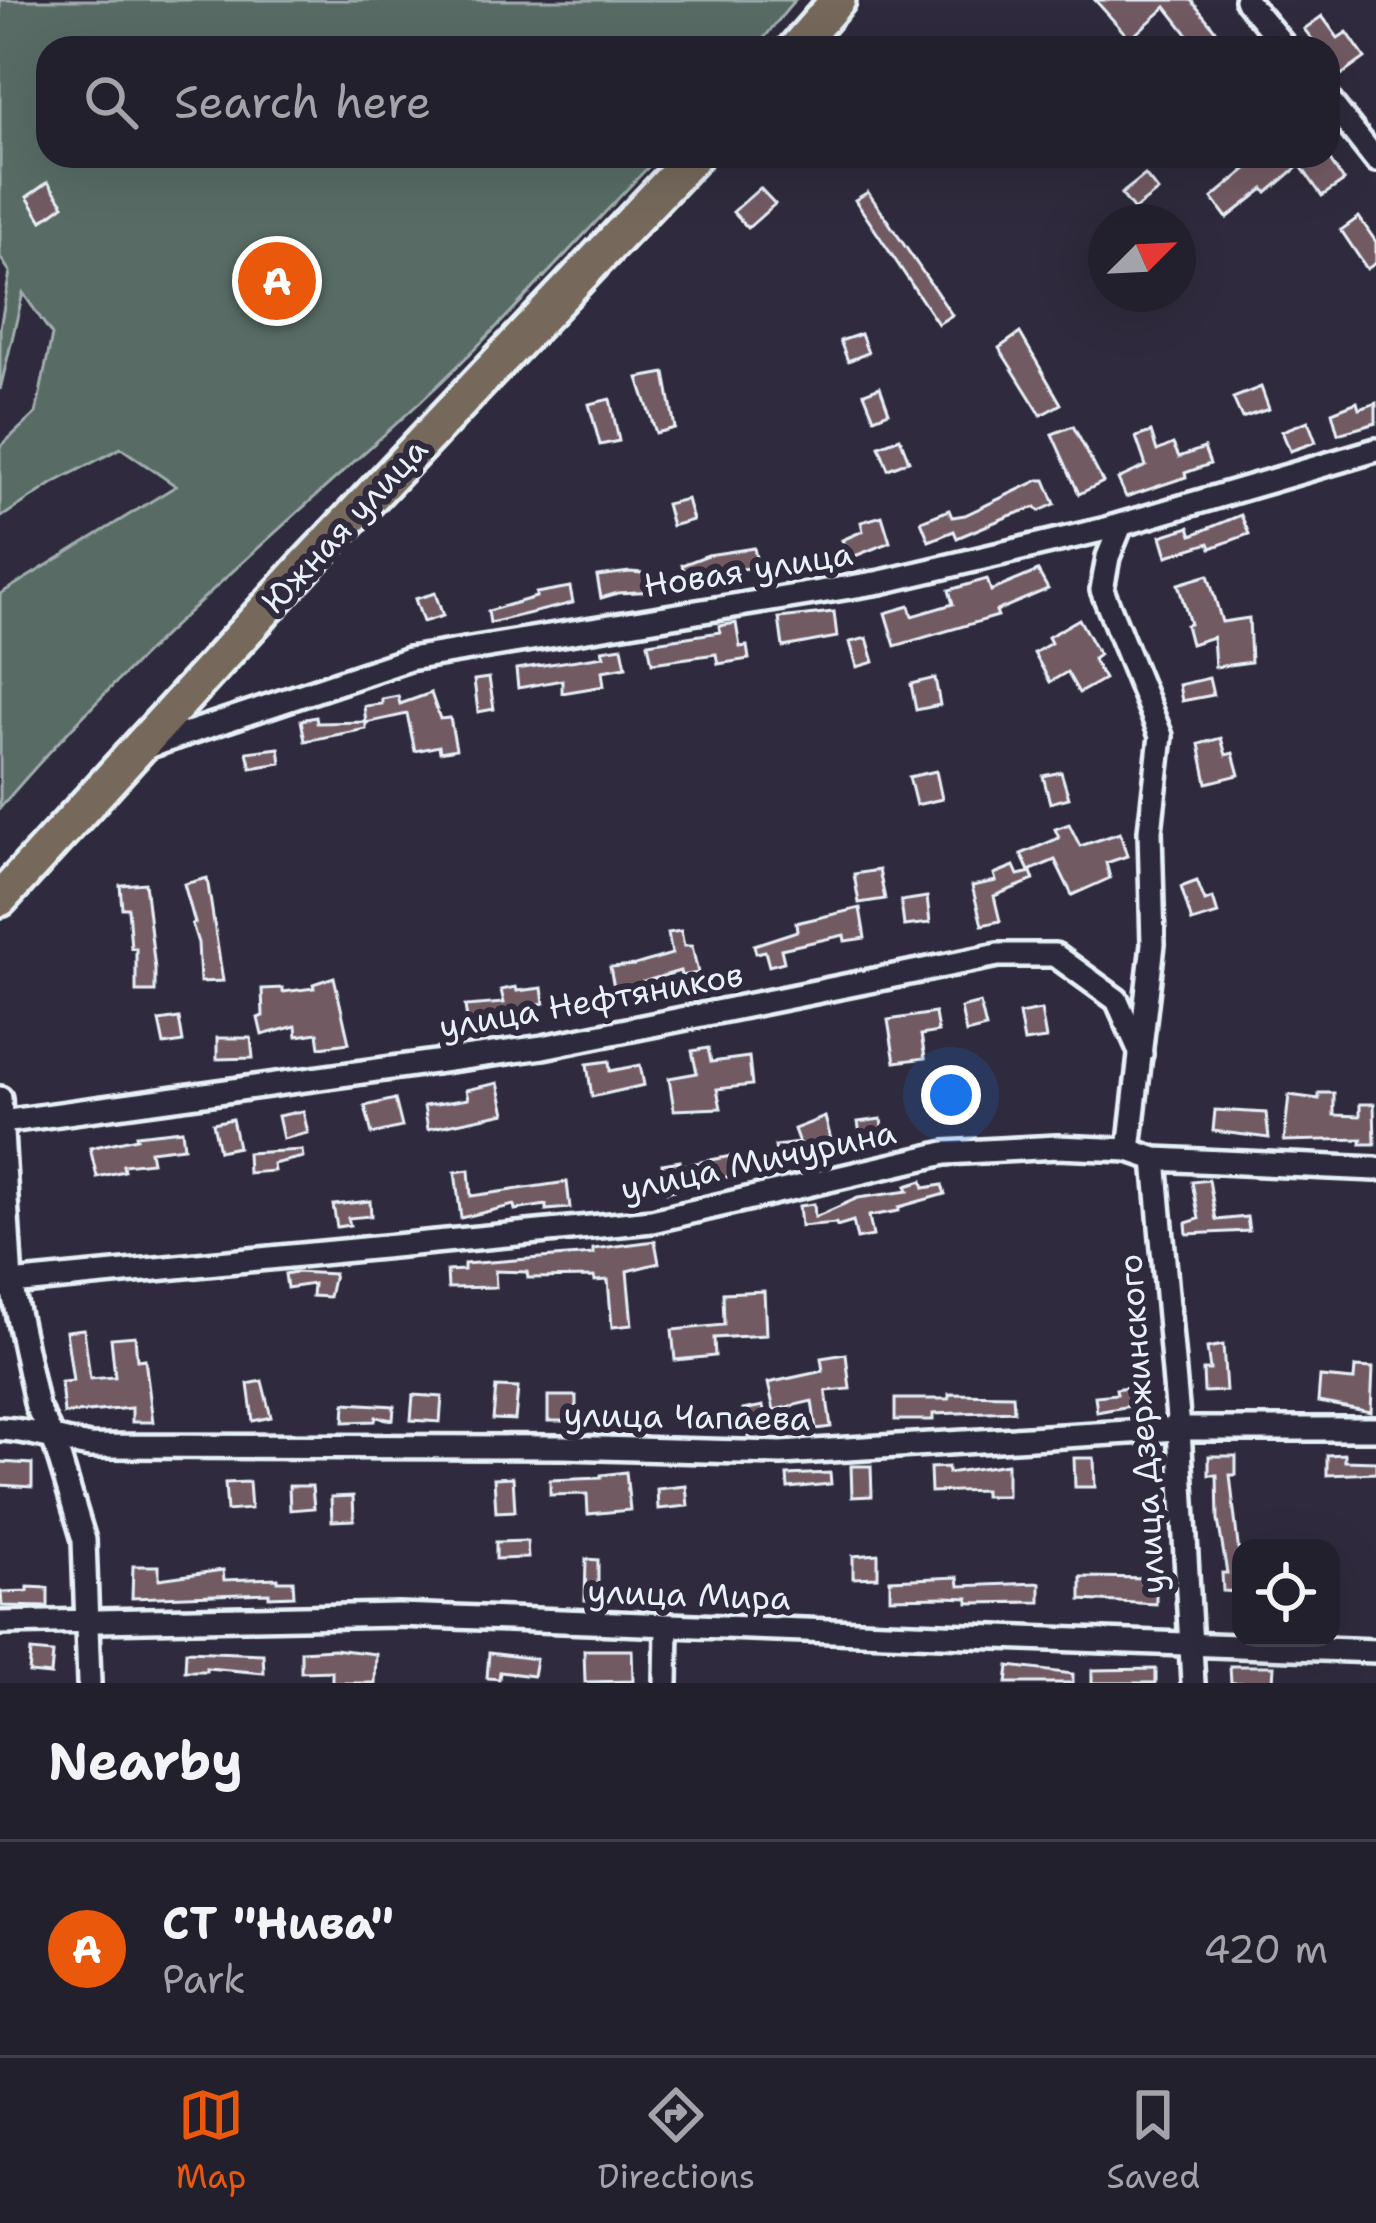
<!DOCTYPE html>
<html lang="en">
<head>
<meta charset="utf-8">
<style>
	:root { --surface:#23202e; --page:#2f2d3a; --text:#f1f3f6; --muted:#a3a3aa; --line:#403e4a; --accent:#ea580c }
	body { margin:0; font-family:"Shantell Sans",sans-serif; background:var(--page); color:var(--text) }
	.controls { position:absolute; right:36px; bottom:36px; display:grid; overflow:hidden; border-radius:24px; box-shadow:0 12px 48px #0002 }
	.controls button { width:108px; height:108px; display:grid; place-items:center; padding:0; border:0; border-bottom:3px solid var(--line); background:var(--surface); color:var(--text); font:60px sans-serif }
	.compass { position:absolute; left:1088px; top:204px; width:108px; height:108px; border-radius:50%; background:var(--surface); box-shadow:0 12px 48px #0002; rotate:66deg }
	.you { position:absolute; left:951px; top:1095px; width:42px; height:42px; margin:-30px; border:9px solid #fff; border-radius:50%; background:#1a73e8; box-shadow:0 0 0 18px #1a73e833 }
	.badge { display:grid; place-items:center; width:78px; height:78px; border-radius:50%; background:var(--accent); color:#fff; font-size:39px; font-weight:700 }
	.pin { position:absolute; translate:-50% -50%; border:6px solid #fff; box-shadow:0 3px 12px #0006 }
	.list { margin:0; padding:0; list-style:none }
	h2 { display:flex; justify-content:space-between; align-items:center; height:156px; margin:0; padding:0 48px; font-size:51px }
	h2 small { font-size:39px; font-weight:400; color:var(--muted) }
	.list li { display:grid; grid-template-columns:78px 1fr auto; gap:36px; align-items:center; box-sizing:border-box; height:216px; padding:0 48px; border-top:3px solid var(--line) }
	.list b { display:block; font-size:45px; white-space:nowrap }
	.list p { margin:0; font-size:39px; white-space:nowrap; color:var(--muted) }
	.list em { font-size:39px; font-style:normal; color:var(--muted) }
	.icon { flex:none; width:66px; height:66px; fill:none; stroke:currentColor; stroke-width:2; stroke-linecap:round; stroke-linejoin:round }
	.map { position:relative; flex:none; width:1376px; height:1683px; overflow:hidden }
	.search { position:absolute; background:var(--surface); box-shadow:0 12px 48px #0002; left:36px; right:36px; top:36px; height:132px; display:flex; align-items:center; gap:30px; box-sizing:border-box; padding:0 42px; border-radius:36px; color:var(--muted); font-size:45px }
	.sheet { height:372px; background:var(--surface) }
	nav { display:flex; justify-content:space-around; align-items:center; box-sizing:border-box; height:168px; border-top:3px solid var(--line); background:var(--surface); font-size:33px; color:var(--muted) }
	nav a { display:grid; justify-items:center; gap:6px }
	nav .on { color:var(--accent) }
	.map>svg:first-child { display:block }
	.green { fill:#596c65; stroke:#a0aeae; stroke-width:3 }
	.building { fill:#725a64; stroke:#e8f1f8; stroke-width:3 }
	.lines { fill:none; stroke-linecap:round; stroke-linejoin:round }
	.minor-casing { stroke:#e8f1f8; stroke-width:30 }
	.highway-casing { stroke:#e8f1f8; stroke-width:42 }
	.minor { stroke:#2f2a3d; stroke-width:21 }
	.highway { stroke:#76695c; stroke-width:33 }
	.labels { text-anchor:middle; stroke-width:12; stroke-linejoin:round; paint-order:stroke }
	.street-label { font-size:33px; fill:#e8f1f8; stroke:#2f2a3d }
</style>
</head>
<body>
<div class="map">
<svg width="1376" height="1683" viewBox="0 0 1376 1683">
	<rect width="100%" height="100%" fill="#2f2a3d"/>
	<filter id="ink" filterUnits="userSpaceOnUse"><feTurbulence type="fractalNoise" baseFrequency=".00833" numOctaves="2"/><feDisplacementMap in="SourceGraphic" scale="24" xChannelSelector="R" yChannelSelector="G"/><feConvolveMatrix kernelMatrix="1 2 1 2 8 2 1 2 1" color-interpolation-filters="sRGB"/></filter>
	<g filter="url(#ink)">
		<path class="green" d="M0,0H795L756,48H48V156H659C579,238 502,326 418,404C275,534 125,660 0,808V594L176,486L121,448L55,482L0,518V447L36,413L52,335L23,293L0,390V328L10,272L0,257Z"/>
		<g class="building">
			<polygon points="1095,0 1191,0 1230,48 1198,48 1166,7 1130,39"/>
			<polygon points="1322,16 1338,38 1347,32 1365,58 1340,76 1328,59 1328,48 1319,48 1304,29"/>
			<polygon points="1262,156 1327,156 1344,181 1322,196 1300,165 1267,193 1264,189 1227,218 1212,198"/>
			<polygon points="1145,175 1158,191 1134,210 1121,194"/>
			<polygon points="48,182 64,205 42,221 27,197"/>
			<polygon points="760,188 775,204 748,228 733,212"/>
			<polygon points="868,192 952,315 938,324 855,200"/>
			<polygon points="1359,217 1376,242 1376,263 1367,269 1341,230"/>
			<polygon points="1020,333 1061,404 1041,415 999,348"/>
			<polygon points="861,334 868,353 848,361 840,341"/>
			<polygon points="665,373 675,428 656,433 638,378"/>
			<polygon points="880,387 889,412 874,418 864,393"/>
			<polygon points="1261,387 1269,409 1242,418 1233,398"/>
			<polygon points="610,399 619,441 600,445 589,404"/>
			<polygon points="1357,402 1359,409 1376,403 1376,423 1338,434 1332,412"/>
			<polygon points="1308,421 1316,442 1290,451 1282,431"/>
			<polygon points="1073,426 1103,482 1079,494 1052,434"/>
			<polygon points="1151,432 1157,451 1173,444 1179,457 1204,448 1210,464 1185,473 1186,477 1126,497 1118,479 1146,466 1136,437"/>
			<polygon points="900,438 909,461 888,469 879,446"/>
			<polygon points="1039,480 1045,480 1055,504 1039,511 1036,507 1009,516 957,538 954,531 929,541 921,521 949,510 952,517 965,515"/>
			<polygon points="687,499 693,520 672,526 666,504"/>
			<polygon points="1241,515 1249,534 1211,548 1209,543 1167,556 1161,536 1189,527 1192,535"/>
			<polygon points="882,516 890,542 850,558 842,540 863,531 861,522"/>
			<polygon points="754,548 758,567 700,574 702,580 694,583 688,583 682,565 708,555"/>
			<polygon points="1038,571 1048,589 996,611 998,616 895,646 885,613 909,606 912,616 953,604 949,590 987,579 991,591"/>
			<polygon points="630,572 655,574 656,591 618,593 601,598 597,576"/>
			<polygon points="1208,575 1222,622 1249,618 1251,662 1215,667 1213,637 1191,644 1186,625 1190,624 1178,584"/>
			<polygon points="570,587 573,603 490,623 488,611 536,597 536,593"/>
			<polygon points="435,593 443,616 423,622 415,599"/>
			<polygon points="834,612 837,637 783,647 779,618"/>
			<polygon points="1079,619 1099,655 1093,659 1104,679 1079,693 1067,672 1050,682 1034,653 1051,643 1048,637"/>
			<polygon points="736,623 740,647 747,646 749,659 718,664 716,654 652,663 648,643 720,632 719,626"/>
			<polygon points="867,638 874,662 857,667 850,642"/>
			<polygon points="622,647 626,667 602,671 604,686 562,693 562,680 518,688 516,669 604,656 602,650"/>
			<polygon points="489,678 494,709 478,712 474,680"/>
			<polygon points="935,678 940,705 916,710 911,684"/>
			<polygon points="1209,678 1213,695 1182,701 1179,685"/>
			<polygon points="431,693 440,719 450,718 456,749 440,752 439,746 415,751 407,714 366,723 364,706 382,704 382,699 398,696 400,704"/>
			<polygon points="316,717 317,723 366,722 366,729 305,741 301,720"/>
			<polygon points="1221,738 1226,755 1233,753 1239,775 1207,783 1199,744"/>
			<polygon points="279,748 281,763 251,768 247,752"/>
			<polygon points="936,771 942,799 916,805 909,777"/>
			<polygon points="1061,772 1069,798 1050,803 1043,776"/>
			<polygon points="1069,824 1080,846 1120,833 1127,856 1106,863 1110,878 1072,895 1055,860 1029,871 1021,854 1059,838 1055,829"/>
			<polygon points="1014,866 1018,875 1031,872 1034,880 994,896 1000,921 982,925 972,886 996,881 994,874"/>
			<polygon points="879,870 885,899 859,903 854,874"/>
			<polygon points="207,878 223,981 200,982 198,943 192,924 195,923 184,884"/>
			<polygon points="1197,881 1205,901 1213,898 1218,914 1192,922 1181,887"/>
			<polygon points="145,883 155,969 155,992 136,992 136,948 131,948 128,908 122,908 120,885"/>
			<polygon points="927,897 930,923 904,926 901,901"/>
			<polygon points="860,908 865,938 845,941 844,935 781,949 784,962 769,966 765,951 756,953 754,945 797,931 796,923"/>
			<polygon points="681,931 684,946 692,946 698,973 681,976 680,971 639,983 640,988 615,992 610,967 635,965 672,954 668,933"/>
			<polygon points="334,977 349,1043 320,1047 318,1033 297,1036 296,1026 262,1035 258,1018 263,1016 262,989 283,988 283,992 314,988 313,984"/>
			<polygon points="516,987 517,991 542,988 544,1003 487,1016 488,1024 468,1025 465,1006 504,1003 501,990"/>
			<polygon points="980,1003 986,1028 966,1033 961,1008"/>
			<polygon points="1041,1010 1046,1039 1024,1042 1019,1014"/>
			<polygon points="935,1013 938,1032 921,1035 925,1058 895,1062 888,1020"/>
			<polygon points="179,1018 183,1042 164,1045 159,1021"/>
			<polygon points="217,1038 251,1038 253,1058 217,1059"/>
			<polygon points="708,1048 711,1062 749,1057 752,1085 717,1089 721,1108 674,1110 669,1078 697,1073 692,1051"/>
			<polygon points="609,1061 610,1071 640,1065 644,1085 592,1097 587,1064"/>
			<polygon points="498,1083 505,1113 428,1129 424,1106 468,1099 466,1090"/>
			<polygon points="1319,1093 1334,1093 1334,1115 1360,1116 1360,1104 1374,1104 1375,1144 1361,1144 1362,1139 1284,1141 1289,1095 1319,1099"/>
			<polygon points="395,1099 402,1127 372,1134 365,1106"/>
			<polygon points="1215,1110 1266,1113 1269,1138 1213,1131"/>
			<polygon points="303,1111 308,1133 283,1139 278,1116"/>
			<polygon points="825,1117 834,1151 777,1164 775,1146 799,1143 794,1129"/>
			<polygon points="232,1119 238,1147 219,1151 213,1123"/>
			<polygon points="881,1119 884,1141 862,1145 858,1122"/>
			<polygon points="182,1130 184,1147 150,1151 152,1162 123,1165 124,1171 97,1177 90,1148 137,1138 136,1135"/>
			<polygon points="302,1150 303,1157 273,1164 274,1171 248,1173 247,1153"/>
			<polygon points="736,1155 739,1174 667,1192 662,1164 680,1161 680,1166"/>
			<polygon points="469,1170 471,1196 567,1182 570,1208 546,1210 546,1205 515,1210 514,1205 461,1218 455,1172"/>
			<polygon points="1209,1180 1216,1220 1247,1217 1249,1231 1187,1234 1186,1223 1199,1219 1192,1182"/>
			<polygon points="922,1181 924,1188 942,1185 945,1194 899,1207 899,1211 869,1216 873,1236 857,1239 853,1221 837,1226 836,1223 801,1226 799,1206 814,1204 815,1217 858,1198 908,1191 906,1186"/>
			<polygon points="370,1201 371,1216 348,1218 350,1225 337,1227 333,1205"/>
			<polygon points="655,1241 659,1263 627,1271 632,1325 612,1327 608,1280 595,1281 594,1277 528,1278 527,1272 495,1271 496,1287 448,1288 447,1271 464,1270 464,1264 593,1254 593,1249"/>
			<polygon points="295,1272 334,1274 329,1297 312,1296 313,1284 287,1288 285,1274"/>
			<polygon points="764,1291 766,1335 714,1338 715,1356 675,1360 672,1330 724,1325 723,1293"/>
			<polygon points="84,1329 90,1379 115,1377 111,1338 135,1336 137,1360 145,1359 153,1422 132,1422 132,1408 64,1414 61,1382 73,1381 66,1331"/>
			<polygon points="1223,1345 1226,1391 1204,1392 1203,1370 1210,1370 1207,1348"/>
			<polygon points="846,1354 850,1389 826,1391 831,1427 816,1429 812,1401 774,1410 768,1383 823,1371 821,1358"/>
			<polygon points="1355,1367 1373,1368 1371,1412 1318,1402 1320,1377 1354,1380"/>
			<polygon points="262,1381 271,1417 253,1421 248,1384"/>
			<polygon points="1137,1385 1141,1404 1097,1412 1095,1396 1117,1394 1116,1389"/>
			<polygon points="496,1387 518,1388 515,1420 493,1419"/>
			<polygon points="949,1394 1013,1395 1014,1411 933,1414 933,1420 895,1420 895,1399 949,1399"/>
			<polygon points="413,1395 442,1397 440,1422 411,1420"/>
			<rect x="548" y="1396" width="28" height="25"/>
			<polygon points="345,1403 394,1406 393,1420 376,1417 375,1421 344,1422"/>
			<polygon points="763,1406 768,1432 748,1436 743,1410"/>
			<polygon points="1345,1454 1345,1461 1376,1462 1376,1473 1327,1475 1327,1455"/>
			<polygon points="1209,1456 1236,1456 1236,1475 1230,1475 1240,1563 1239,1592 1223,1591 1222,1573 1227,1573 1218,1520 1217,1475 1209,1475"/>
			<polygon points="1074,1458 1094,1458 1095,1487 1075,1487"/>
			<polygon points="0,1462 32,1464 32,1487 0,1485"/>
			<polygon points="1007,1464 1007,1496 984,1496 984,1490 931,1492 930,1468 948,1467 948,1473"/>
			<polygon points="851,1466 871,1466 872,1496 852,1497"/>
			<polygon points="626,1472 630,1510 588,1514 587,1494 550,1495 550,1480 601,1478 601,1475"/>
			<polygon points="830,1473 831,1484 788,1488 787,1475"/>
			<polygon points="513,1477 515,1511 496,1512 494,1478"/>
			<polygon points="249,1482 251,1509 227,1511 225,1483"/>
			<polygon points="289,1486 312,1486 314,1508 290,1510"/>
			<polygon points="686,1486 688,1506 658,1509 657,1489"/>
			<polygon points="353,1496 354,1520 332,1521 331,1497"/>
			<polygon points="527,1541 528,1558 496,1559 496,1542"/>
			<polygon points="878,1554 878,1577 853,1578 853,1556"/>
			<polygon points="586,1559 598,1560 598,1600 585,1600"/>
			<polygon points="133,1566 159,1566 159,1579 223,1570 224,1580 278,1578 278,1581 293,1581 294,1596 269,1597 269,1593 132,1598"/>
			<polygon points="958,1577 959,1586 1040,1583 1040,1602 968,1603 968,1598 945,1597 890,1598 890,1580"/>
			<polygon points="1081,1577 1156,1578 1156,1604 1081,1600"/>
			<polygon points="28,1587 48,1588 48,1607 2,1606 1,1592 28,1591"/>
			<polygon points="334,1649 376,1654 375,1683 332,1683 332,1671 301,1672 301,1651"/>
			<polygon points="584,1650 632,1650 633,1681 585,1682"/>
			<polygon points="31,1651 53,1653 51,1675 29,1673"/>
			<polygon points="186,1651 263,1654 264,1673 206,1668 206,1671 185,1671"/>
			<polygon points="489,1653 536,1659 533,1676 500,1672 499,1679 487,1678"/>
			<polygon points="1009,1666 1073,1674 1073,1683 1007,1683"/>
			<polygon points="1230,1666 1274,1666 1273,1682 1231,1683"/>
			<polygon points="1156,1669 1156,1683 1092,1683 1092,1670"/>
		</g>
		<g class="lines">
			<g class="minor-casing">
				<g id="minor">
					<polyline points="1246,0 1286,48"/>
					<polyline points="1328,99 1376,160"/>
					<polyline points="1121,525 1108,557 1102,590 1161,736 1150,831 1153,944 1129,1150"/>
					<polyline points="144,748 409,659 881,582 1106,529 1376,450"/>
					<polyline points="0,1098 11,1283 37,1407 54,1440 84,1540 89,1683"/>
					<polyline points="2,1122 543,1047 998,955 1055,955 1117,1000 1141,1054"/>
					<polyline points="1155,1159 1179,1429 1193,1683"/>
					<polyline points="11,1283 652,1221 945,1153 1057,1147 1129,1150 1155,1159 1376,1169"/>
					<path d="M0,1429C32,1430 59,1441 90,1446L564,1447L781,1453L1179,1429H1376"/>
					<polyline points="0,1623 398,1615 1376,1651"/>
					<polyline points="666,1683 667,1628"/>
				</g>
			</g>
			<g class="highway-casing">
				<g id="highway">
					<polyline points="796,48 838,0"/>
					<polyline points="0,899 306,565 694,156"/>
				</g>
			</g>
			<use href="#minor" class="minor"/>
			<use href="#highway" class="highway"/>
		</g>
	</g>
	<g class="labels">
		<g class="street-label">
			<text transform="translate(344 525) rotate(-47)" y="12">Южная улица</text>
			<text transform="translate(748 569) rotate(-9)" y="12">Новая улица</text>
			<text transform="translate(591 1000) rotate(-10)" y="12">улица Нефтяников</text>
			<text transform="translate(758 1160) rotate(-12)" y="12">улица Мичурина</text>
			<text transform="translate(687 1416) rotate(1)" y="12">улица Чапаева</text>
			<text transform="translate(1141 1424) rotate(-94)" y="12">улица Дзержинского</text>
			<text transform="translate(689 1594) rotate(2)" y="12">улица Мира</text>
		</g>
	</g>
</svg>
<div class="controls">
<button><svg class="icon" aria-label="locate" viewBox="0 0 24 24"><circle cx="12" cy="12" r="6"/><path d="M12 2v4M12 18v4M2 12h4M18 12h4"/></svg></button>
</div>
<svg class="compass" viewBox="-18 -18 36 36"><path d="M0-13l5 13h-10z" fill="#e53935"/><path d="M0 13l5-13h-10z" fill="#a3a3aa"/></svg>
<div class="you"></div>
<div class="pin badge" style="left:277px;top:281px">A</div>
<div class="search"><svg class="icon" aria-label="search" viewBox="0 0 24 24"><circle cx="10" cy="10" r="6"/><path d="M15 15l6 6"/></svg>Search here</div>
</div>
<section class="sheet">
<h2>Nearby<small></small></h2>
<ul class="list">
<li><span class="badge">A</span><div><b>СТ &quot;Нива&quot;</b><p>Park</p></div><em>420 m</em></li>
</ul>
</section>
<nav>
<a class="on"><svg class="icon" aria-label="map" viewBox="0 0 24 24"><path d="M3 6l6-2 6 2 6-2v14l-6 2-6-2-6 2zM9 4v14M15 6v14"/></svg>Map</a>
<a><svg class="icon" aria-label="directions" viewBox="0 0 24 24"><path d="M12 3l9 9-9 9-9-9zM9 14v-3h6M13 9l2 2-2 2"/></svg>Directions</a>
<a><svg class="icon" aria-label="saved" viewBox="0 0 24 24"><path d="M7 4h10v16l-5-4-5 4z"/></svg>Saved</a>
</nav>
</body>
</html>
